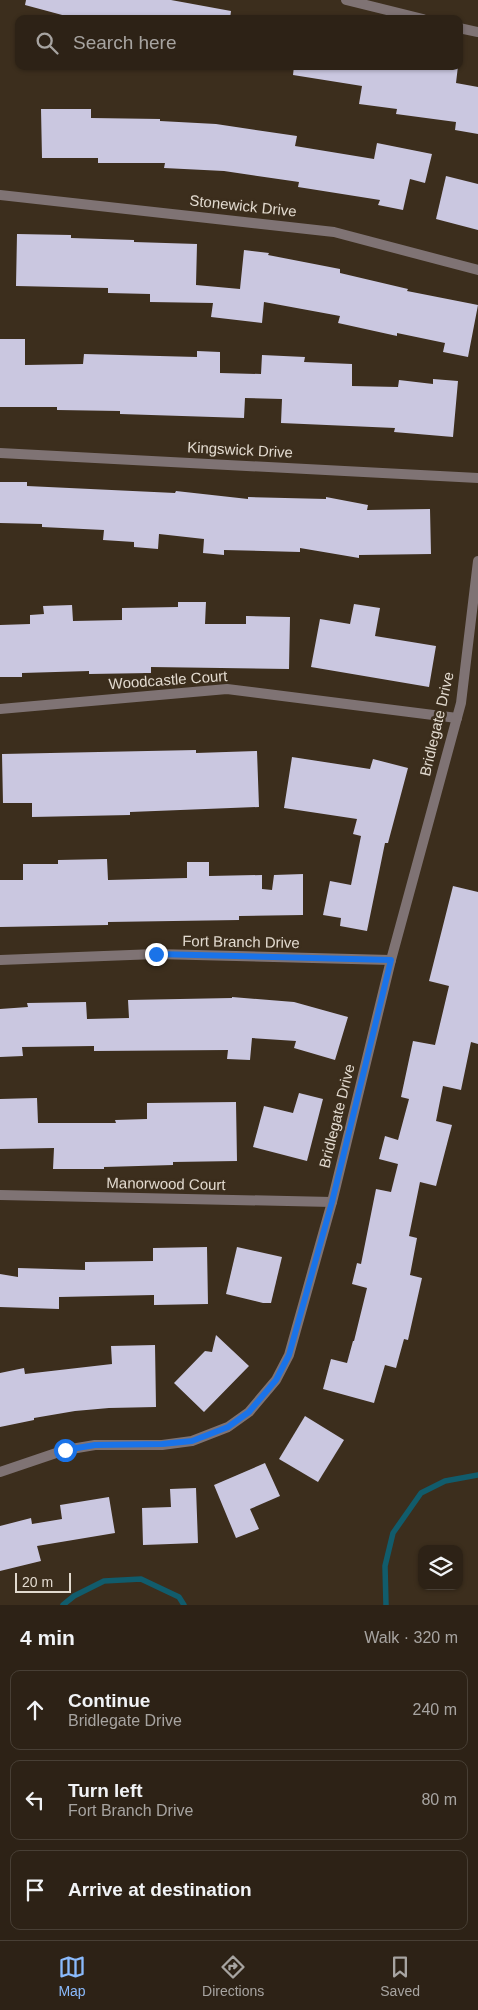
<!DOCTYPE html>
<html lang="en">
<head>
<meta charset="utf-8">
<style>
	:root { --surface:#2d2216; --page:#392f23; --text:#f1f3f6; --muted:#a7a4a1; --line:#483f35; --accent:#8abafc }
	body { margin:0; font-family:Helvetica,sans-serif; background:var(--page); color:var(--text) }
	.controls { position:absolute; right:15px; bottom:15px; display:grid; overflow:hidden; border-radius:10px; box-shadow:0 1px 4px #0004 }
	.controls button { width:45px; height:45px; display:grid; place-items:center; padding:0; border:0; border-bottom:1px solid var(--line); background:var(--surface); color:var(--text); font:25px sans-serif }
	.scale { position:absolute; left:15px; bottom:12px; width:56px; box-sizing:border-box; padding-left:5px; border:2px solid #e2dacf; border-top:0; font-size:14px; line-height:18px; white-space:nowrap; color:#e2dacf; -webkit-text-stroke:4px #3c2e1d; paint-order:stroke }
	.stop { position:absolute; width:15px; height:15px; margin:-11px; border:4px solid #1a73e8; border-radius:50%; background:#fff }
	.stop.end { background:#1a73e8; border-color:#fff; box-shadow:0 1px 5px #0008 }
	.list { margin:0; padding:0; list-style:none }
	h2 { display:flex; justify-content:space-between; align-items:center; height:65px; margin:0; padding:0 20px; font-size:21px }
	h2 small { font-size:16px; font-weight:400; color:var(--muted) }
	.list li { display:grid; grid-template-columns:32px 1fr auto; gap:15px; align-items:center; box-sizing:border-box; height:80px; margin:0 10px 10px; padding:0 10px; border:1px solid var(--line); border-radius:10px }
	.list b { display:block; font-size:19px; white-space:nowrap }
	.list p { margin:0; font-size:16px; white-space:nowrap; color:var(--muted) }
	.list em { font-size:16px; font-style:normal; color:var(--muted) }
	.icon { flex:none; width:28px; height:28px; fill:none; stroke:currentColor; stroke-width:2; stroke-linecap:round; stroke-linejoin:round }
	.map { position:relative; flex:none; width:478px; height:1605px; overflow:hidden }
	.search { position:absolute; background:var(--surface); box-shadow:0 1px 4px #0004; left:15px; right:15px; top:15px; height:55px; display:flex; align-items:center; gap:12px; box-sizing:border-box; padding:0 18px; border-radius:10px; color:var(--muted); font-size:19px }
	.sheet { height:335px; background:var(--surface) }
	nav { display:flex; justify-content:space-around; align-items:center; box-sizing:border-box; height:70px; border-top:1px solid var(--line); background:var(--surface); font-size:14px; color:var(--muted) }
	nav a { display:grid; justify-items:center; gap:2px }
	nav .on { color:var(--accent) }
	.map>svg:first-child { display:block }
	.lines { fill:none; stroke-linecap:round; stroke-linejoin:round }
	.stream { stroke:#115c6c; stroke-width:5.5 }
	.building { fill:#cac7e0 }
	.street { stroke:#7f7374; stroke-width:10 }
	.route { stroke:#1a73e8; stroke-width:6 }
	.labels { text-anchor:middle; stroke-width:5; stroke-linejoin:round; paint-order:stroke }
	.street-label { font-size:15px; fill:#e2dacf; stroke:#3c2e1d }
</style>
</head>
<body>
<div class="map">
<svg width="478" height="1605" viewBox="0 0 478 1605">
	<rect width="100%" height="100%" fill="#3c2e1d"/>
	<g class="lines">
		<g class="stream">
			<polyline points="63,1605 74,1596 104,1581 141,1579 179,1597 184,1605"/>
			<polyline points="386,1605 385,1566 393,1533 421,1493 445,1481 478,1475"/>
		</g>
	</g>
	<g class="building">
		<polygon points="26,0 171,0 231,11 230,19 77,19 25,5"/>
		<polygon points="294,66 458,66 456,83 478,87 478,134 455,130 456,122 396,114 397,109 359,104 362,86 293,75"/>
		<polygon points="41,109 91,109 91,118 160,119 160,121 216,124 297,136 295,146 374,159 377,143 432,154 425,183 410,179 403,210 378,205 380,200 298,187 299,182 224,171 164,168 165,163 98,163 98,158 42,158"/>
		<polygon points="446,176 478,184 478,230 436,219"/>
		<polygon points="17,234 71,235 71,238 134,240 134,242 197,244 196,285 240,289 244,250 269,253 268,255 340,269 340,273 408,289 407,291 478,305 468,357 443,352 445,343 397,333 397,336 338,323 340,316 264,302 262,323 211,317 213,303 150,302 150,294 108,293 108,288 16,286"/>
		<polygon points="0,339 25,339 25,365 83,364 84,354 197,357 197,351 220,352 220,373 261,374 262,355 305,357 304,362 352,364 352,386 398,387 399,380 433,384 433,379 458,381 453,437 394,432 395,428 281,423 282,399 245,398 244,418 120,414 120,411 57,410 57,407 0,407"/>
		<polygon points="0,482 27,482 27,486 175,493 176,491 248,499 248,497 326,499 326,497 368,505 367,510 430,509 431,554 359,555 359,558 300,548 300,552 224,550 224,555 203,553 204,539 159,534 158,549 134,547 134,542 103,540 104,530 42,527 42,524 0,523"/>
		<polygon points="178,602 206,602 205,624 246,624 246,616 290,617 289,669 151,667 151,673 89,674 89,671 22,673 22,677 0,677 0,625 30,624 30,615 44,614 43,606 72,605 73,621 122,620 122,608 178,607"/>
		<polygon points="354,604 380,608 375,636 436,646 429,687 311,667 320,619 350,624"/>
		<polygon points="196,750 196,753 257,751 259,807 130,812 130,815 32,817 32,803 3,803 2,754"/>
		<polygon points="292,757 370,769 373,759 408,768 388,843 385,843 367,931 340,926 341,918 323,915 330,881 351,885 361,836 353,834 357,819 284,808"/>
		<polygon points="107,859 108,880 187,878 187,862 209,862 209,876 262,875 262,889 272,890 274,875 303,874 303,915 239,916 239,920 108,922 108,925 0,927 0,880 23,880 23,864 58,864 58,860"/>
		<polygon points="453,886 478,892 478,1044 471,1042 461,1090 443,1086 436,1121 452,1125 436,1186 420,1182 409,1236 417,1238 410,1275 422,1278 408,1340 404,1339 396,1368 385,1365 374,1403 323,1389 331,1359 347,1363 353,1341 354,1341 367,1288 352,1284 357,1263 361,1264 376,1189 391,1192 398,1164 379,1159 385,1136 398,1140 409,1099 401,1097 413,1041 435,1045 449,986 429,981"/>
		<polygon points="232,997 294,1002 348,1017 335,1060 294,1048 296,1041 252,1038 250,1060 227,1059 228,1050 94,1051 94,1046 22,1047 23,1056 0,1057 0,1009 28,1007 27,1003 86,1002 87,1019 129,1018 128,1000 232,998"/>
		<polygon points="299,1093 323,1099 307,1161 253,1147 264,1106 293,1113"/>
		<polygon points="37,1098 38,1123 116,1123 115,1120 147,1119 147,1103 236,1102 237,1161 173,1162 173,1165 104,1167 104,1169 53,1169 54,1148 0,1149 0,1099"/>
		<polygon points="207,1247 208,1304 154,1305 154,1295 59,1297 59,1309 0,1307 0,1274 18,1277 18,1268 85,1270 85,1262 153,1261 153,1248"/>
		<polygon points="237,1247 282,1257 271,1303 263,1303 226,1294"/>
		<polygon points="216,1335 249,1366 204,1412 174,1383 205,1351 212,1352"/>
		<polygon points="155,1345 156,1407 109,1408 75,1411 34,1418 34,1420 0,1427 0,1373 24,1368 25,1374 112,1364 111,1346"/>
		<polygon points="305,1416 344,1440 318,1482 279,1459"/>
		<polygon points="265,1463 280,1496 250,1509 259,1529 236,1538 214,1485"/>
		<polygon points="196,1488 198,1543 143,1545 142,1508 171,1507 170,1489"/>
		<polygon points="109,1497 115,1533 37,1546 41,1561 0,1571 0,1526 31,1518 32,1524 62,1519 60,1505"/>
	</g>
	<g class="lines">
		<g class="street">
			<polyline points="346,0 423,19"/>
			<polyline points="459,28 478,32"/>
			<polyline points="0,195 334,232 478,270"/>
			<polyline points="0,453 478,478"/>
			<polyline points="0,709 227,689 457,718"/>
			<polyline points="0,960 156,954 391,960"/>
			<polyline points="0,1195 332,1202"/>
			<polyline points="0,1472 65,1450 95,1445 162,1445 192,1441 228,1427 249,1412 276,1380 289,1355 332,1202 391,960 461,703 478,561"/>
		</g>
	</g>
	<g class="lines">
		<polyline class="route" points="65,1450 95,1445 162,1444 192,1441 228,1427 249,1412 276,1380 289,1355 332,1202 391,960 156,954"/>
	</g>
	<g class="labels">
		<g class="street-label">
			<text transform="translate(243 206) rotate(6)" y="5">Stonewick Drive</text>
			<text transform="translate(240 450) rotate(3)" y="5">Kingswick Drive</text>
			<text transform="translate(168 680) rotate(-4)" y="5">Woodcastle Court</text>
			<text transform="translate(437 724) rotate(-77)" y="5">Bridlegate Drive</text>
			<text transform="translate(241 942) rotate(1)" y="5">Fort Branch Drive</text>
			<text transform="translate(337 1116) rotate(-76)" y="5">Bridlegate Drive</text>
			<text transform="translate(166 1184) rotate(1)" y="5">Manorwood Court</text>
		</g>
	</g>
</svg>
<div class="controls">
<button><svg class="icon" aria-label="layers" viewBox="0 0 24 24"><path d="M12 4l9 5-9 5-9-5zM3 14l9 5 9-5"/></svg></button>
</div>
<div class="scale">20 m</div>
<div class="stop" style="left:65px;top:1450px"></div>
<div class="stop end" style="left:156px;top:954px"></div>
<div class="search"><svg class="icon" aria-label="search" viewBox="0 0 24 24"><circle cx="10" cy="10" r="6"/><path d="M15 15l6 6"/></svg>Search here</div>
</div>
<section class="sheet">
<h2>4 min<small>Walk · 320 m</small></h2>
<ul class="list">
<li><svg class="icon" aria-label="ahead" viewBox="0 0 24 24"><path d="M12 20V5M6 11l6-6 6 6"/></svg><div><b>Continue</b><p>Bridlegate Drive</p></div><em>240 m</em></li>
<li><svg class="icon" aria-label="left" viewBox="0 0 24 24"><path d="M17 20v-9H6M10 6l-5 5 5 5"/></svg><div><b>Turn left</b><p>Fort Branch Drive</p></div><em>80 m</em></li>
<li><svg class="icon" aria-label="arrive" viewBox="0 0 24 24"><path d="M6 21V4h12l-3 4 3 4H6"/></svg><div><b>Arrive at destination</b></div></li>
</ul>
</section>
<nav>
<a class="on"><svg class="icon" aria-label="map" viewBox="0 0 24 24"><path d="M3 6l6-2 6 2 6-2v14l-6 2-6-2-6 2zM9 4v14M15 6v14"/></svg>Map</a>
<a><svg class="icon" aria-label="directions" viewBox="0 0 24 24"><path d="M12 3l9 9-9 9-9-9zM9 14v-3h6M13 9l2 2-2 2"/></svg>Directions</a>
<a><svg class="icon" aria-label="saved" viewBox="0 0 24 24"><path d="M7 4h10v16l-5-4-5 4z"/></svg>Saved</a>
</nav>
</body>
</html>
